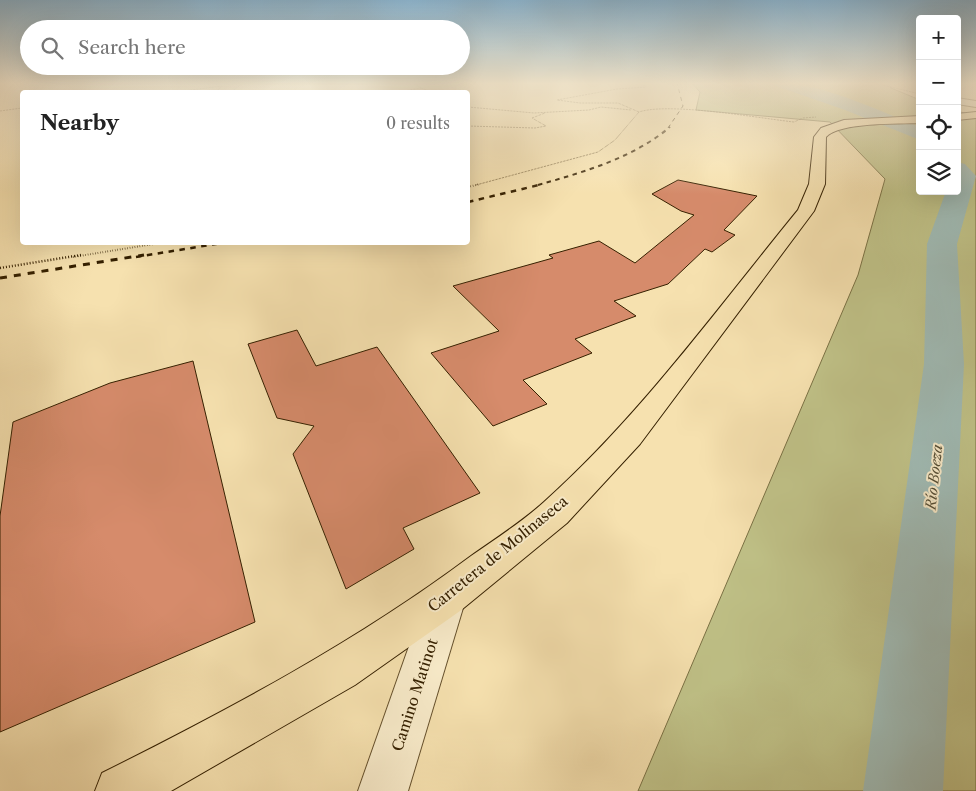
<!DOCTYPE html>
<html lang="en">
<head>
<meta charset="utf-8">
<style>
	:root { --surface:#fff; --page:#f2f2f2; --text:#222; --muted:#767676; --line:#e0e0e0 }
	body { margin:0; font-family:"Libre Caslon Text",serif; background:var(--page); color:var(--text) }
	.controls { position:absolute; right:15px; top:15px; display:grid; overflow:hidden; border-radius:5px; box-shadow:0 5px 20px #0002 }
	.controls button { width:45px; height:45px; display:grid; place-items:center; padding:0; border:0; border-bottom:1px solid var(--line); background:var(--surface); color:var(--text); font:25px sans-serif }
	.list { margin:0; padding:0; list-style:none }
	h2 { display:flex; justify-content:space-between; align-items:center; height:65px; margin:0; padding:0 20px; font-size:21px }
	h2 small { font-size:16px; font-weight:400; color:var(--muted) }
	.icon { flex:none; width:28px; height:28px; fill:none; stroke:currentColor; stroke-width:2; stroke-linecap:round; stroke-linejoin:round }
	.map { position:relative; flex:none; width:976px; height:791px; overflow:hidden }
	.search { position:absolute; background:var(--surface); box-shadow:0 5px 20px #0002; left:20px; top:20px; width:450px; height:55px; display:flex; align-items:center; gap:12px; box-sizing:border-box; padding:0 18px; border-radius:28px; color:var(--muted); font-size:19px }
	.panel { position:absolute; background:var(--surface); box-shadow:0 5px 20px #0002; left:20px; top:90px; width:450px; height:155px; border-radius:5px }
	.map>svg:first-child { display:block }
	.green { fill:#c0c288; stroke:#7a7144 }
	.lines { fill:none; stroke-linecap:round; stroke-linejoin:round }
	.river { fill:#a0bbb5; fill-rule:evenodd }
	.building { fill:#d68b6b; stroke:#352000 }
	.minor-casing { stroke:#65502c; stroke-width:2 }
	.major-casing { stroke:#352000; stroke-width:2 }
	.path-far2 { stroke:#352000; stroke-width:1; stroke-dasharray:0.5 1; stroke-linecap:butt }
	.path-far1 { stroke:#352000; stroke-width:2; stroke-dasharray:0.5 2; stroke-linecap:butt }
	.path { stroke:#352000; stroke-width:2.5; stroke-dasharray:1 2; stroke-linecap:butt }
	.minor { fill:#f9eccb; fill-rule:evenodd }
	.major { fill:#f6e1af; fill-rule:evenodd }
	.rail-far3 { stroke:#352000; stroke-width:1; stroke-dasharray:4 4; stroke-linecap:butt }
	.rail-far2 { stroke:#352000; stroke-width:2; stroke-dasharray:4.5 4.5; stroke-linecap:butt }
	.rail-far1 { stroke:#352000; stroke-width:2.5; stroke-dasharray:5.5 5.5; stroke-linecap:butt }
	.rail { stroke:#352000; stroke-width:3; stroke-dasharray:7 7; stroke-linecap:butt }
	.labels { text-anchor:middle; stroke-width:4; stroke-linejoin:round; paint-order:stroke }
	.water-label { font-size:14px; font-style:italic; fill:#554e36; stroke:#f9eccb }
	.near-street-label { font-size:15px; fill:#352000; stroke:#f9eccb }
</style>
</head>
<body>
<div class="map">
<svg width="976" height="791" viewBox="0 0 976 791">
	<rect width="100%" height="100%" fill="#f6e1af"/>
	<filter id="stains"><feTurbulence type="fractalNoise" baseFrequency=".004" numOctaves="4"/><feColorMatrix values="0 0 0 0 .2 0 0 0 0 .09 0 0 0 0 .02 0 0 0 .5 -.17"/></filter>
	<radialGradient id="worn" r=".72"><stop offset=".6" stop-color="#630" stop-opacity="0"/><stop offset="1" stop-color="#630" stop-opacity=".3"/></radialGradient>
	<polygon class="green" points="692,83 888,83 891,88 920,100 920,191 957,191 957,111 976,116 976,791 638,791 858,275 885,179 830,122 696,110 700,92"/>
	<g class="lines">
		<g class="river">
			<path d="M773,83C824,83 874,109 920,127V140L845,110L776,86Z"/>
			<polygon points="957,162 965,164 976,176 957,244 964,364 943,791 863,791 924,364 927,244 946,191 957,191"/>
		</g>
	</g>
	<g class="building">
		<polygon points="678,180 757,196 724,230 735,235 712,252 705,249 668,284 614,301 636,316 575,339 592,353 523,380 547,404 493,426 431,353 499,331 453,286 553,258 549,255 599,241 635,263 694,215 681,211 652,194"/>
		<polygon points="297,330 316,366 377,347 480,493 403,528 414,549 346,589 293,454 314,426 277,418 248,344"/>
		<polygon points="193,361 255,622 0,732 0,516 13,422 110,383"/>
	</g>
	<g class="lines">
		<g class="minor-casing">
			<g id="minor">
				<polygon points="957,98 976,101 976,107 957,104"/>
				<polygon points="446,580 460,585 466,598 408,791 358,791 426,598 432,585"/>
			</g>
		</g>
		<g class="major-casing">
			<g id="major">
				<polygon points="976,112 976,118 957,120 957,114"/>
				<path d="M920,116V123C899,124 839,122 826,137L825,184L814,211L640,444L567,523L460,611L355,685L171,791H95L102,773C230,709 356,642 471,556C495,539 522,522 544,502C640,416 717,309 798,210L809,184L814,137L821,128L844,120Z"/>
			</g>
		</g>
		<g class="path-far2">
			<path d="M641,83L646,87L617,89L557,100L580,103H618L639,112C669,102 758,118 794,122L803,118L816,117"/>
			<polyline points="874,83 920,94"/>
			<polyline points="175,92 222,86 216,92"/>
			<polyline points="235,92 234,90 242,83"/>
			<polyline points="374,92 397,92"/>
			<polyline points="398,92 421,88 413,83"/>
			<polyline points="410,92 429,91 421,88"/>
			<polyline points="468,107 534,113 589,110 601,107 631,110"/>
			<polyline points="0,111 22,108"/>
			<polyline points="468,126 535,128 546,126 532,118 545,113"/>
			<polyline points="476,185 598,152 615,140 639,112"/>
		</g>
		<g class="path-far1">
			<polyline points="468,187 480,184"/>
			<polyline points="73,257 166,242"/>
		</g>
		<polyline class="path" points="0,268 81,255"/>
		<use href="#minor" class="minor"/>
		<use href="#major" class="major"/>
		<polyline class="rail-far3" points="668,128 683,106 677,83"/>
		<path class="rail-far2" d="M538,185C584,172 633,158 670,127"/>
		<g class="rail-far1">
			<polyline points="468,202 543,184"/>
			<polyline points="136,257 228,242"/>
		</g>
		<polyline class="rail" points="0,278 144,255"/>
	</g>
	<linearGradient id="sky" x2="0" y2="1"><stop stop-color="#8bb7d4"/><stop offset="0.43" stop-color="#fbf2db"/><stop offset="1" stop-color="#fbf2db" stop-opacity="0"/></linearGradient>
	<rect width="976" height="194" fill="url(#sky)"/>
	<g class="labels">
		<g class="water-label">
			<text transform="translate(934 477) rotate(-84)" y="5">Río Boeza</text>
		</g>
		<g class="near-street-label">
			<text transform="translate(498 554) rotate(-39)" y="5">Carretera de Molinaseca</text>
			<text transform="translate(415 695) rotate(-72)" y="5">Camino Matinot</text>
		</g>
	</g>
	<rect width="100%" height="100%" filter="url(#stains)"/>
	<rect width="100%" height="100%" fill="url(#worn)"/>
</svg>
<div class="controls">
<button>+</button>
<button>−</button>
<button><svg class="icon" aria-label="locate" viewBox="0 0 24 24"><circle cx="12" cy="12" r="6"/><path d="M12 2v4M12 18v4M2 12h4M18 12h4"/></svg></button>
<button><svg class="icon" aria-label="layers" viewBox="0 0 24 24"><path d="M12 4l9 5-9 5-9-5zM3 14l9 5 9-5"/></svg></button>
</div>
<div class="search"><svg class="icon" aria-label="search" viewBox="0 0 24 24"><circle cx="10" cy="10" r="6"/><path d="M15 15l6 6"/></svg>Search here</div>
<section class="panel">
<h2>Nearby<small>0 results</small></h2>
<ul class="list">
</ul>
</section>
</div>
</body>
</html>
